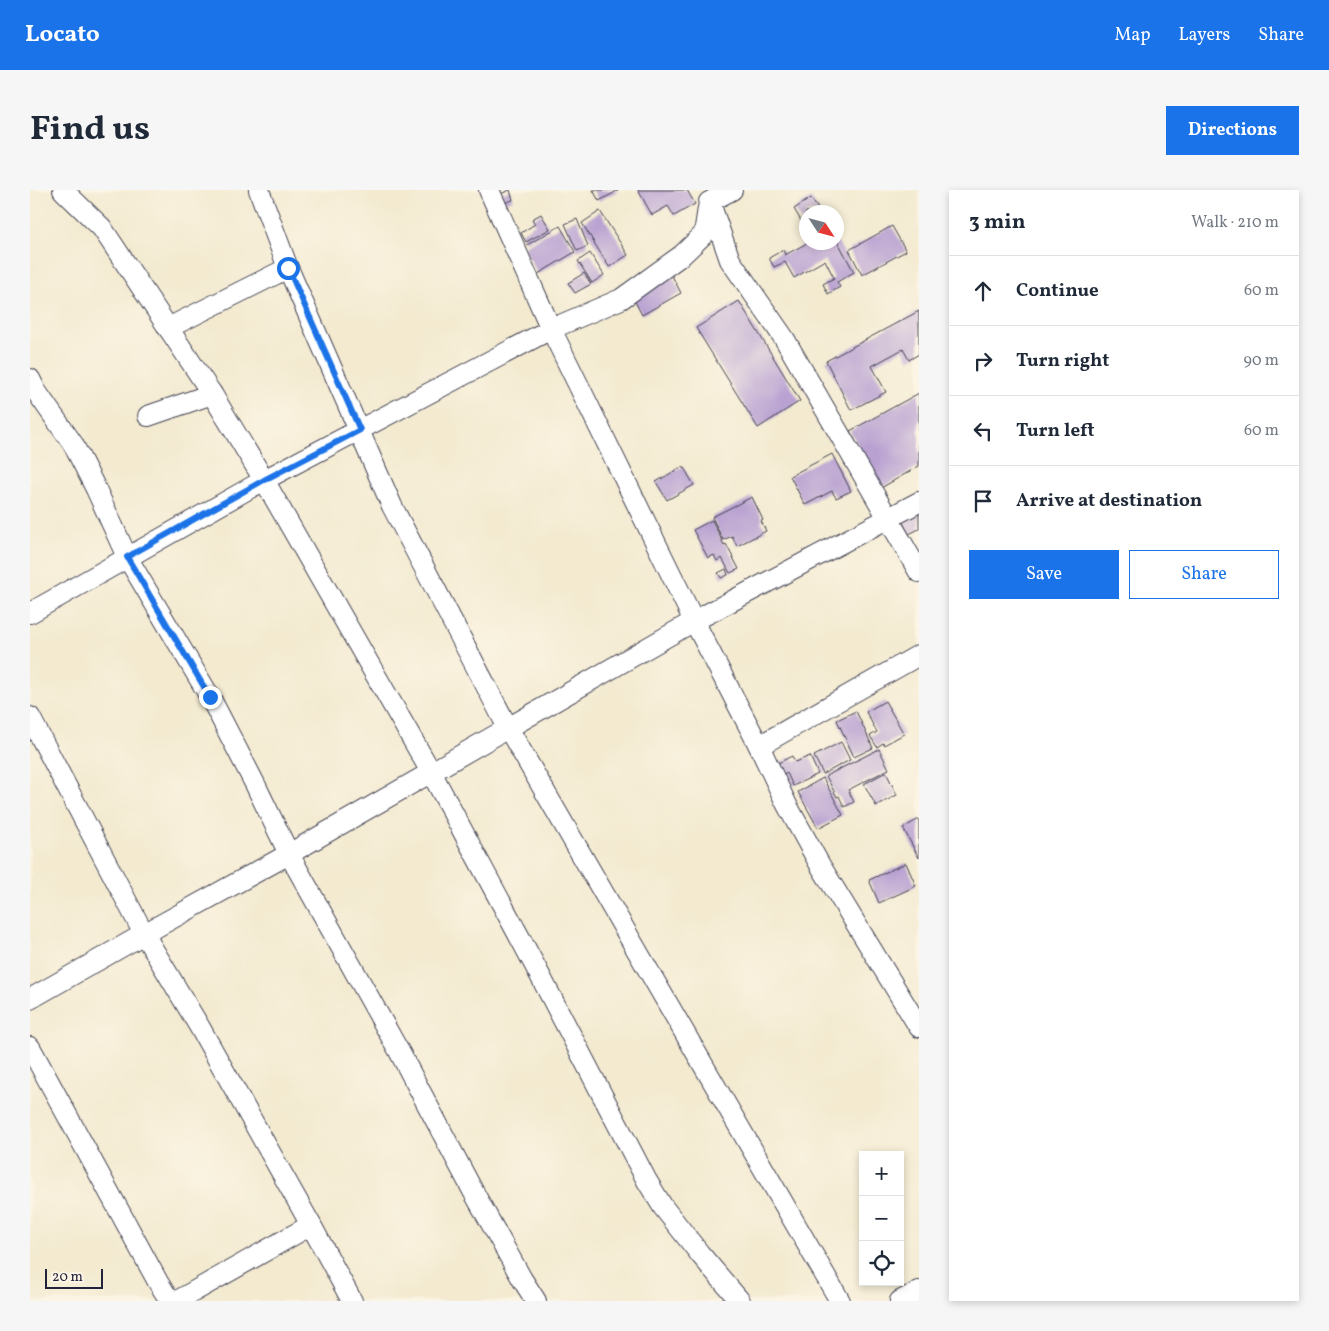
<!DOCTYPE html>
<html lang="en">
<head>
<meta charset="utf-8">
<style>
	:root { --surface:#fff; --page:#f6f6f7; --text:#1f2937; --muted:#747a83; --line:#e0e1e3; --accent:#1a73e8 }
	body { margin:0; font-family:Vollkorn,serif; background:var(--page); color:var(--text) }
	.controls { position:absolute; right:15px; bottom:15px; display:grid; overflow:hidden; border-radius:0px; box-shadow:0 2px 8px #0003 }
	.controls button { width:45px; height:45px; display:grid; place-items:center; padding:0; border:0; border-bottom:1px solid var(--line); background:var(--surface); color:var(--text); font:25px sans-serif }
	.compass { position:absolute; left:769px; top:15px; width:45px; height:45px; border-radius:50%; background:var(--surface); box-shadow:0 2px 8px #0003; rotate:126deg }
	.scale { position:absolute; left:15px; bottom:12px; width:58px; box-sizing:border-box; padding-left:5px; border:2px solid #22223b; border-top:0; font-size:14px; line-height:18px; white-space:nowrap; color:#22223b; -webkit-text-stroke:4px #fcf5e5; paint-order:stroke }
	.stop { position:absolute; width:15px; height:15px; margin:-11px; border:4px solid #1a73e8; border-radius:50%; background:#fff }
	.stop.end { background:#1a73e8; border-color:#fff; box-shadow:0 1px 5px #0008 }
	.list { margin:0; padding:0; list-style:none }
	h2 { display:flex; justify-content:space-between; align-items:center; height:65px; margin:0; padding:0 20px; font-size:21px }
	h2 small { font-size:16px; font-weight:400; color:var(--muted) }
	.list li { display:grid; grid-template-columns:32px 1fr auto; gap:15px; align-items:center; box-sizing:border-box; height:70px; padding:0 20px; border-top:1px solid var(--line) }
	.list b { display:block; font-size:19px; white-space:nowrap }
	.list em { font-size:16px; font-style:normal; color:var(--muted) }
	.actions { display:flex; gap:10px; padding:15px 20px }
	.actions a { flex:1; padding:11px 0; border:1px solid var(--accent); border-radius:0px; text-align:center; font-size:18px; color:var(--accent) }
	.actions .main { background:var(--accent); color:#fff }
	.icon { flex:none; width:28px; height:28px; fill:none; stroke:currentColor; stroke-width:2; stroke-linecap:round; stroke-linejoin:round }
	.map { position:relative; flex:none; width:889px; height:1111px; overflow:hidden; border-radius:0px }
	header { display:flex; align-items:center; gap:30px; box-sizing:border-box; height:70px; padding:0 25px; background:var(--accent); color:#fff }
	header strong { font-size:24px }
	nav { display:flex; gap:28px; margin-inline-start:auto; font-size:18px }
	.intro { display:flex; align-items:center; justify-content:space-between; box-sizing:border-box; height:120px; padding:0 30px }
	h1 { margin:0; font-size:35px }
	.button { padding:12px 22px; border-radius:0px; background:var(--accent); color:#fff; font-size:18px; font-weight:700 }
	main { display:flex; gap:30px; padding:0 30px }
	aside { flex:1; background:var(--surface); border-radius:0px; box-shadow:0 2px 8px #0003 }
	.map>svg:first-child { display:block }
	.building { fill:#b9a2d2 }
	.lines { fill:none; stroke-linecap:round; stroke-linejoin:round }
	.minor-casing { stroke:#414051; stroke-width:22 }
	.minor { stroke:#fff; stroke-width:20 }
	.route { stroke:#1a73e8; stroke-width:6 }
</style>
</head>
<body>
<header>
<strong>Locato</strong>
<nav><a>Map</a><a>Layers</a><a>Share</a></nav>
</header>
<div class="intro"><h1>Find us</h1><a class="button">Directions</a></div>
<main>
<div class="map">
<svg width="889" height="1111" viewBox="0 0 889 1111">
	<rect width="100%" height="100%" fill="#fcf5e5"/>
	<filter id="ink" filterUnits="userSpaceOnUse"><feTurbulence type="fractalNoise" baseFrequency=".02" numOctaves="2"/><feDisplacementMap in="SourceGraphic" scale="10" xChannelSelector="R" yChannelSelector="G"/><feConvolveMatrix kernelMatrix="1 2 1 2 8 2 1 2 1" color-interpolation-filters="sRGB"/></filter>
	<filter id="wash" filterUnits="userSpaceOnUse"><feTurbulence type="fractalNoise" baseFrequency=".0096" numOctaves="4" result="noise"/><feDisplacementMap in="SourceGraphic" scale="20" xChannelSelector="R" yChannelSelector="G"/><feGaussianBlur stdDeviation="1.12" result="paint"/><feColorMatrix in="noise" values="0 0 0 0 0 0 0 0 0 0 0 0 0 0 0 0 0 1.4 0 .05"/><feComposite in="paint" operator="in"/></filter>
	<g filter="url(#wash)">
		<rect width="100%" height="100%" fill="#f3ead0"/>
		<g id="blocks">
			<g class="building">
				<polygon points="480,0 483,10 471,14 468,5"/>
				<polygon points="563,0 589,0 569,11"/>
				<polygon points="608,0 657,0 665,14 644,26 638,16 622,25"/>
				<polygon points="781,8 790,22 776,22 776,39 764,19"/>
				<polygon points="570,21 598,65 579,77 552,33"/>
				<polygon points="511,24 520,39 496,52 491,43 505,34 502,29"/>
				<polygon points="547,29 558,56 547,61 535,34"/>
				<polygon points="530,36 545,62 508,84 493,57"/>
				<polygon points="862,36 876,61 832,85 819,60"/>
				<polygon points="779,52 808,52 824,82 807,92 810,97 798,104 793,94 804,88 795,70 764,88 755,72 744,77 739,68 753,60 755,65"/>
				<polygon points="560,63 574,85 562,93 548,71"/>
				<polygon points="554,83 561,94 545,103 538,93"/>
				<polygon points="641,84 651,103 612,125 602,106"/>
				<polygon points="709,111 770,211 728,238 666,138"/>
				<polygon points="889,121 889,164 879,170 873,159 842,176 856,202 821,220 796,171"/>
				<polygon points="889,203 889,276 851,298 820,241"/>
				<polygon points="802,264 821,301 806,308 802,301 775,315 760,286"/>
				<polygon points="653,276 664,295 637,310 626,292"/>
				<polygon points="722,307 733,330 731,331 736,341 707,356 702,346 693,350 682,327"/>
				<polygon points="889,314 889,339 879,344 869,325"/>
				<polygon points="682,330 694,355 696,354 709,379 700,383 692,368 687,371 684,365 678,368 663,340"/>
				<polygon points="696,379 698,385 691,388 688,383"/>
				<polygon points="855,511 874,544 854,555 853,553 847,557 840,546 847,542 836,522"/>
				<polygon points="826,521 843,558 824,567 807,530"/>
				<polygon points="811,552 820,570 793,584 784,566"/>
				<polygon points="849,559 859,579 818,600 824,612 814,617 809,606 807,607 796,586"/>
				<polygon points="762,566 765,572 780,566 788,584 763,596 757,583 753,585 748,573"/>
				<polygon points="856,582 867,605 846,616 834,594"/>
				<polygon points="793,588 813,625 788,638 768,602"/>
				<polygon points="889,629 889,668 873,638"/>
				<polygon points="876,673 886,696 849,713 839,690"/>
			</g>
		</g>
	</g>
	<g filter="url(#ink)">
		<use href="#blocks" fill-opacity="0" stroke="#414051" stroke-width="1"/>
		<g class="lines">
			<g class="minor-casing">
				<g id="minor">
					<polyline points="33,0 72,38 182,204 234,290 401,582 504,774 617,991 633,1017 670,1064 710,1111"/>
					<polyline points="229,0 258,78 362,316 478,538 810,1111"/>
					<polyline points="459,0 521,139 664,431 729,556 757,615 790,675 889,837"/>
					<polyline points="680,13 700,70 754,148 889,382"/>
					<polyline points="138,138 258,78"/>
					<polyline points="0,189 6,201 43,254 66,299 97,367 180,507 225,594 259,664 370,863 443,1001 492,1089 506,1111"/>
					<polyline points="118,226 182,204"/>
					<polyline points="0,423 234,290 521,139 591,109 652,65 674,44 679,12 702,0"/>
					<polyline points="0,527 114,744 169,836 281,1035 322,1111"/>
					<polyline points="729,556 889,465"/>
					<polyline points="0,809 114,744 259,664 664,431 889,312"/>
					<polyline points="0,857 128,1092 140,1111"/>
					<polyline points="147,1111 281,1035"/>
					<polyline points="870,1111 889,1101"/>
				</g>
			</g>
			<use href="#minor" class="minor"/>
		</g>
	</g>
	<g class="lines" filter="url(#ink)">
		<polyline class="route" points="180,507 97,367 234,290 330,240 258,78"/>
	</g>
</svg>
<div class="controls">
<button>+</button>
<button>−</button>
<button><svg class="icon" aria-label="locate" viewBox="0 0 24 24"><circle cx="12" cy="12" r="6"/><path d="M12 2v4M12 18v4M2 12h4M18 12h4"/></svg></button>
</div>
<svg class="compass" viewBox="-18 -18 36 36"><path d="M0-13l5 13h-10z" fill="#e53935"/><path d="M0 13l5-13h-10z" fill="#747a83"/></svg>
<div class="scale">20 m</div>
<div class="stop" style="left:258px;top:78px"></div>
<div class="stop end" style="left:180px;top:507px"></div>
</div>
<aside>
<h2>3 min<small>Walk · 210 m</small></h2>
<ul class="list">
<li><svg class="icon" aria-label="ahead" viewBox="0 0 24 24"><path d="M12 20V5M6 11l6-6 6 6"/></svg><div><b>Continue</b></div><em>60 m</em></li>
<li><svg class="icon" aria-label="right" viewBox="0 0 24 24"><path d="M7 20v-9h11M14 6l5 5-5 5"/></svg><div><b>Turn right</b></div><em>90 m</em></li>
<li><svg class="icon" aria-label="left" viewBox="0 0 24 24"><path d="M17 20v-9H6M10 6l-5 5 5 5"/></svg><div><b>Turn left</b></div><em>60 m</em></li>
<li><svg class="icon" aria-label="arrive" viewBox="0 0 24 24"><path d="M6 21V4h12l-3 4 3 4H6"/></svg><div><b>Arrive at destination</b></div></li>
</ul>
<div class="actions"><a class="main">Save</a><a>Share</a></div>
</aside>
</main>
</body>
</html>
